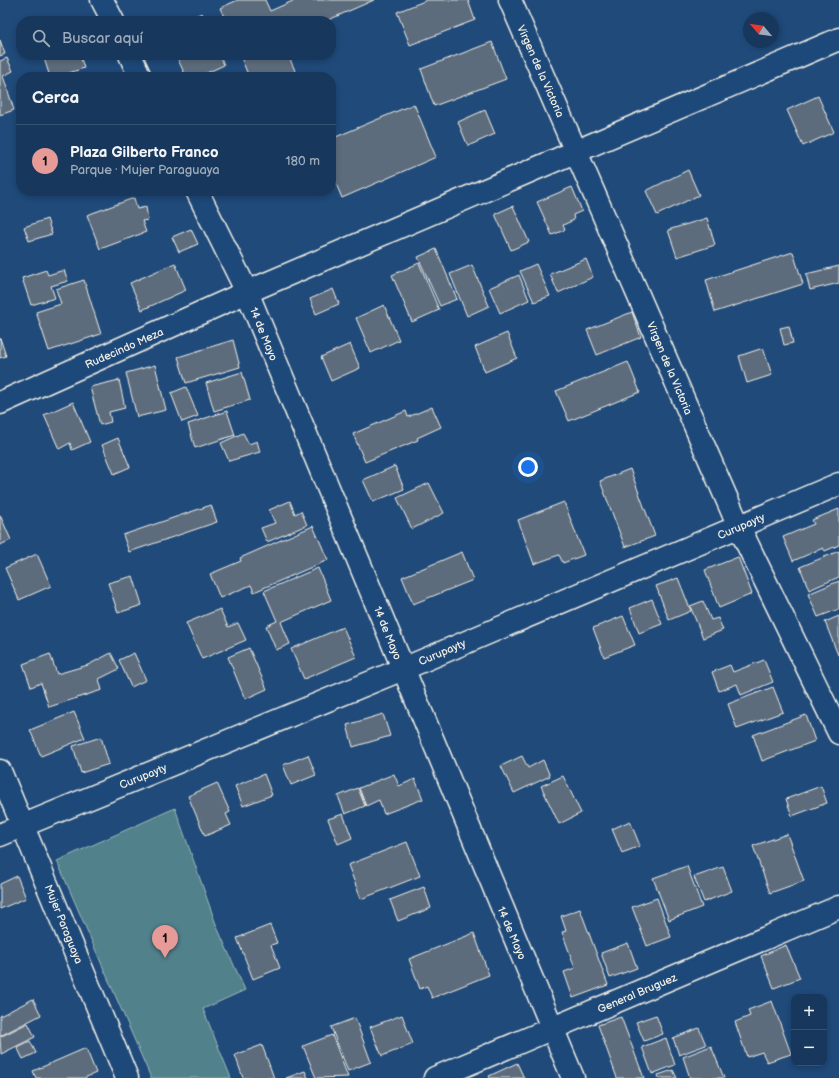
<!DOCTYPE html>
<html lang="es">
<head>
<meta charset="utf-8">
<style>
	:root { --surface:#17385c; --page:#203f62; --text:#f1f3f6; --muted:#9eacbb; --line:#365272; --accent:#e69b98 }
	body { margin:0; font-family:"Balsamiq Sans",sans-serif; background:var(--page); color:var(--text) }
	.controls { position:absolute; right:12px; bottom:12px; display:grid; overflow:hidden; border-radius:8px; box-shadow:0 2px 6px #0003 }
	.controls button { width:36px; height:36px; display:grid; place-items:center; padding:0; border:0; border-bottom:1px solid var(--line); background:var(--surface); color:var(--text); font:20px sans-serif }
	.compass { position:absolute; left:743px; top:12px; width:36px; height:36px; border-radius:50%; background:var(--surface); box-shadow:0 2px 6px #0003; rotate:299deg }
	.you { position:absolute; left:528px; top:467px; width:14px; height:14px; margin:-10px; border:3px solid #fff; border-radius:50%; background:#1a73e8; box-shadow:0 0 0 6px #1a73e833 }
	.badge { display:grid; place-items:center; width:26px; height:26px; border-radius:50%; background:var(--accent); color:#111; font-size:13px; font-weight:700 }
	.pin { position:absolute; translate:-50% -33px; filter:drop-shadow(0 1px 2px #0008) }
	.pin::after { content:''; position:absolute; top:21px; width:14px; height:12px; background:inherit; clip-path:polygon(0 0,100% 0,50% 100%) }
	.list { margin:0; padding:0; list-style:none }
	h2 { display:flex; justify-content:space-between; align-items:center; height:52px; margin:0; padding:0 16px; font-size:17px }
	h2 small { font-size:13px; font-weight:400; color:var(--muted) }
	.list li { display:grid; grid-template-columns:26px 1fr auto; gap:12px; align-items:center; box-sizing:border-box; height:72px; padding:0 16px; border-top:1px solid var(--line) }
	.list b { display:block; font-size:15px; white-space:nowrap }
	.list p { margin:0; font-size:13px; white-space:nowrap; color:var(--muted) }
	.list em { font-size:13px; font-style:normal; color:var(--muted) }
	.icon { flex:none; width:22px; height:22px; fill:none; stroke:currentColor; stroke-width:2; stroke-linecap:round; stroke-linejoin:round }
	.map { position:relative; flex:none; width:839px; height:1078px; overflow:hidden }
	.search { position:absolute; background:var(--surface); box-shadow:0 2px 6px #0003; left:16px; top:16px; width:320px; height:44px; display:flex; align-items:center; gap:10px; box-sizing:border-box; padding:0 14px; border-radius:16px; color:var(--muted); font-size:15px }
	.panel { position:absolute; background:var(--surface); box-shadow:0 2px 6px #0003; left:16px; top:72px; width:320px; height:124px; border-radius:16px }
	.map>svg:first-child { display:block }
	.green { fill:#51818b; stroke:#a2b9ba }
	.building { fill:#5d6c7d; stroke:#f4f1e8 }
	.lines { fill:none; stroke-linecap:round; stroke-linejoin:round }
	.minor-casing { stroke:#f4f1e8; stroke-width:25 }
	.minor { stroke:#1f4a7a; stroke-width:22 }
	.labels { text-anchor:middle; stroke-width:3.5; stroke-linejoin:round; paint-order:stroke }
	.street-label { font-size:11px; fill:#f4f1e8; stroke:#1f4a7a }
</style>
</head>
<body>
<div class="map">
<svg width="839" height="1078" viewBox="0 0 839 1078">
	<rect width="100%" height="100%" fill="#1f4a7a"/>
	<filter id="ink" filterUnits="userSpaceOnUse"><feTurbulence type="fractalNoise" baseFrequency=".025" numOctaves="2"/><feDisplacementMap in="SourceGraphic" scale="8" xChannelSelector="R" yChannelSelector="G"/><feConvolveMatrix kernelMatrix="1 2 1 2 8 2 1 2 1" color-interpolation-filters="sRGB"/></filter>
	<g filter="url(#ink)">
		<polygon class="green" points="175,808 217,927 245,990 203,1009 231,1078 151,1078 57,861"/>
		<g class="building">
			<polygon points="238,0 265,0 270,11 295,0 374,0 326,21 226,21 220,8"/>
			<polygon points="427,0 468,0 475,20 410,45 397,12"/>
			<polygon points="202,13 206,21 183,21"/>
			<polygon points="0,40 5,54 0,56"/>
			<polygon points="492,42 506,79 434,106 421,69"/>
			<polygon points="43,55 80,55 84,68 57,77 50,77"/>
			<polygon points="176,55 220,55 224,65 198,77 186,77"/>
			<polygon points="240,55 288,55 298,77 249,77"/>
			<polygon points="7,58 13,71 3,76 14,110 0,115 0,61"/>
			<polygon points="818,96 834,132 803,146 787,110"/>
			<polygon points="414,104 436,157 342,198 331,172 331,139"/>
			<polygon points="485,110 495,134 468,146 458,122"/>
			<polygon points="688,170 699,195 657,215 646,191"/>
			<polygon points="572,187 582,211 573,215 574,220 563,225 565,230 552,235 537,202"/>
			<polygon points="134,198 137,209 146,207 148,220 142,221 146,232 100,249 87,215"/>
			<polygon points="513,206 529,242 511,250 495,214"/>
			<polygon points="707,218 715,245 677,257 668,230"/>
			<polygon points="47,219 52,234 29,241 24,227"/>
			<polygon points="191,229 198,244 179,252 172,237"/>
			<polygon points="436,249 457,299 440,306 418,257"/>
			<polygon points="793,252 803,284 715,312 706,280"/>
			<polygon points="586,259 593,277 558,293 550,274"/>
			<polygon points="175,263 186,290 142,310 130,283"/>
			<polygon points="419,263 439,310 412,322 392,275"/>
			<polygon points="536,264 550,296 534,302 520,271"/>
			<polygon points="472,265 489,306 467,316 450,274"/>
			<polygon points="839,266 839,283 810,290 806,274"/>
			<polygon points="46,270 48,275 64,270 68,281 51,286 55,298 31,305 22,278"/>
			<polygon points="519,275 529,300 500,313 489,288"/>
			<polygon points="84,280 101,334 49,351 36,312 61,304 56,289"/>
			<polygon points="333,289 339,304 316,314 310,299"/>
			<polygon points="384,305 399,340 371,353 356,318"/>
			<polygon points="632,312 641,337 597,355 587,330"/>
			<polygon points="789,326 793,343 784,345 780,328"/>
			<polygon points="507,333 517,358 485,372 475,347"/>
			<polygon points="0,338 6,356 0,358"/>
			<polygon points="233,340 240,367 186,383 178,357"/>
			<polygon points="350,344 360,368 331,381 321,357"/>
			<polygon points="763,348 772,375 747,383 739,356"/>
			<polygon points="628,362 640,392 569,421 556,391"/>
			<polygon points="155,365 166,410 137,417 126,373"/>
			<polygon points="242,372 250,400 214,411 206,383"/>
			<polygon points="119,380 125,408 109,412 111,422 100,425 90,387"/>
			<polygon points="186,387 198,416 182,422 171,393"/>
			<polygon points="73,402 90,442 72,450 70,443 59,449 44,415"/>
			<polygon points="432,407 441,427 417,438 418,440 365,462 353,434 406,411 408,417"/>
			<polygon points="227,411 235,435 195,448 188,424"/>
			<polygon points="243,433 249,444 257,441 260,452 229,461 221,443"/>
			<polygon points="118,438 130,467 114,474 102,445"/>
			<polygon points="395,466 404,489 373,502 363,480"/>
			<polygon points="630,469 655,536 625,547 600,481"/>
			<polygon points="429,483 444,513 412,529 397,498"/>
			<polygon points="290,501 295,514 301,511 307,525 267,542 261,528 275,523 269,510"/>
			<polygon points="564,502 584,555 563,563 559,555 534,564 518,520"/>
			<polygon points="211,505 217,522 129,552 123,535"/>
			<polygon points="839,509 839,545 825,551 823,548 793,561 783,537 814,524 812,520"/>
			<polygon points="0,515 11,540 0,545"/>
			<polygon points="313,526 328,560 254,592 251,585 220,598 210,574 241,561 240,558"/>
			<polygon points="839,551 839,577 809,590 800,567"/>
			<polygon points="462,552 473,580 413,604 402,577"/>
			<polygon points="37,554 51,586 19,600 5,568"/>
			<polygon points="738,557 752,594 719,608 705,570"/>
			<polygon points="318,568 331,600 281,622 290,644 276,650 266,626 277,621 264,591"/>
			<polygon points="133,576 142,605 118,613 108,583"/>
			<polygon points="678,578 691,611 669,620 656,586"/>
			<polygon points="839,581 839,609 818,617 808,594"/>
			<polygon points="652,599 662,624 639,633 630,608"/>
			<polygon points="703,601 711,620 718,618 723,630 703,638 690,606"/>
			<polygon points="220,609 228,627 238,623 246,640 202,659 186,623"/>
			<polygon points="623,616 635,645 604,657 593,628"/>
			<polygon points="839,616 839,655 838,655 825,622"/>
			<polygon points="343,627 356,657 304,679 291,649"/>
			<polygon points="249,648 267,689 245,699 228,657"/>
			<polygon points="111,653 119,669 99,679 102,690 49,707 41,683 31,687 23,664 50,654 57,674 88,665"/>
			<polygon points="134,653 146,680 131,687 119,660"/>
			<polygon points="764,660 773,682 741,695 737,684 719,691 712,672 730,665 733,672"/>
			<polygon points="773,687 783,712 737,729 728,704"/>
			<polygon points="74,712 85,738 41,756 30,730"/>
			<polygon points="383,714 390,736 353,747 347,725"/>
			<polygon points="806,715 815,741 762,761 753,735"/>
			<polygon points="101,737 109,764 81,773 73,746"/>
			<polygon points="308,755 316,775 291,785 283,765"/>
			<polygon points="522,756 528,768 543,760 550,776 514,793 501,766"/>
			<polygon points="264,774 272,795 243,806 235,786"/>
			<polygon points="394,774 399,786 415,779 423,799 384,814 379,800 366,806 359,788"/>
			<polygon points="563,776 581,813 559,824 541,786"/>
			<polygon points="217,783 230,812 226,814 231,825 205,836 188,796"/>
			<polygon points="821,786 827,803 792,816 786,799"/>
			<polygon points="358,788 365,806 345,814 338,796"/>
			<polygon points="343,814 352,838 338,844 328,819"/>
			<polygon points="630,821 640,846 622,853 612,829"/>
			<polygon points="787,834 804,881 770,893 753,846"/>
			<polygon points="407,842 420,876 361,899 348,865"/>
			<polygon points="687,866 702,907 669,920 653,878"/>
			<polygon points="723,867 732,891 704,902 694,877"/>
			<polygon points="17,876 26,898 0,909 0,884"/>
			<polygon points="424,887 431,908 398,921 390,900"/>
			<polygon points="657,898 671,937 647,946 632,907"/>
			<polygon points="580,909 608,985 573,998 564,972 575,968 562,932 566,931 561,916"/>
			<polygon points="270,925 277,943 271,945 280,968 253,979 237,938"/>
			<polygon points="474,933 489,975 432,998 427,986 420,989 409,959"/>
			<polygon points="628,943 637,968 610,978 601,953"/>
			<polygon points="786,945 800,978 774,988 761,956"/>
			<polygon points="33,999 41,1015 0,1036 0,1016"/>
			<polygon points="772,1001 791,1054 767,1062 762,1052 747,1057 735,1022 750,1016 748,1010"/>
			<polygon points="402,1015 413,1044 382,1056 370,1027"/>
			<polygon points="656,1015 663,1034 644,1041 636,1022"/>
			<polygon points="621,1017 644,1078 617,1078 598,1025"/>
			<polygon points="355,1018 371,1062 348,1071 331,1027"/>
			<polygon points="28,1023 35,1037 1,1054 0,1037"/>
			<polygon points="699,1028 706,1045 679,1055 673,1038"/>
			<polygon points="332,1035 348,1077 316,1078 303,1046"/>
			<polygon points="666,1038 675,1065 652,1074 642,1047"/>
			<polygon points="30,1041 36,1053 23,1059 17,1047"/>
			<polygon points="262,1045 274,1078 243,1078 235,1055"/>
			<polygon points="711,1046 724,1078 690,1078 683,1057"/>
			<polygon points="86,1048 96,1073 84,1078 36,1078 33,1071"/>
			<polygon points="517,1063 524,1078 490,1078 489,1076"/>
			<polygon points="673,1070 677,1078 659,1078 658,1075"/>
			<polygon points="305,1071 308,1078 286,1078"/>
		</g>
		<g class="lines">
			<g class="minor-casing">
				<g id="minor">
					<polyline points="102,0 113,21"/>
					<polyline points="510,0 739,527 839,733"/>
					<polyline points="130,55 140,77"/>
					<polyline points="197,191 247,292 573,1078"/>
					<polyline points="0,403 247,292 839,39"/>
					<polyline points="0,771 127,1078"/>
					<polyline points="0,835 403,669 839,484"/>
					<polyline points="435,1078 839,907"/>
				</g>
			</g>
			<use href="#minor" class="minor"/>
		</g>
	</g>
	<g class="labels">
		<g class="street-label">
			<text transform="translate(541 71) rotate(66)" y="4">Virgen de la Victoria</text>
			<text transform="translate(264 334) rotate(68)" y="4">14 de Mayo</text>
			<text transform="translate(124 348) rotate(-24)" y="4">Rudecindo Meza</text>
			<text transform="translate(670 368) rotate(67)" y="4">Virgen de la Victoria</text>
			<text transform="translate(741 526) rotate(-23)" y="4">Curupayty</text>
			<text transform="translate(388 633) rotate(68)" y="4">14 de Mayo</text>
			<text transform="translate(442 652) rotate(-23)" y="4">Curupayty</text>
			<text transform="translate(143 776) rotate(-22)" y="4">Curupayty</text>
			<text transform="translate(64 924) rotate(68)" y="4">Mujer Paraguaya</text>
			<text transform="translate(512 933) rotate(67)" y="4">14 de Mayo</text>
			<text transform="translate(637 993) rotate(-23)" y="4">General Bruguez</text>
		</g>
	</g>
</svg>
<div class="controls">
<button>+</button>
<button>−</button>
</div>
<svg class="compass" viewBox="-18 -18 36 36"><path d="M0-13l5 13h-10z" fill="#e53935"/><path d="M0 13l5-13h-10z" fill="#9eacbb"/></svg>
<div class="you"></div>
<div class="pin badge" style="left:165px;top:958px">1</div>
<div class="search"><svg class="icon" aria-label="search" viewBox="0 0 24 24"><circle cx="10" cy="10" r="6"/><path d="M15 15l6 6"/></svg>Buscar aquí</div>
<section class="panel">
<h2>Cerca<small></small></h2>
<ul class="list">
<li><span class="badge">1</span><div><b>Plaza Gilberto Franco</b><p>Parque · Mujer Paraguaya</p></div><em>180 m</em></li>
</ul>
</section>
</div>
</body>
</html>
